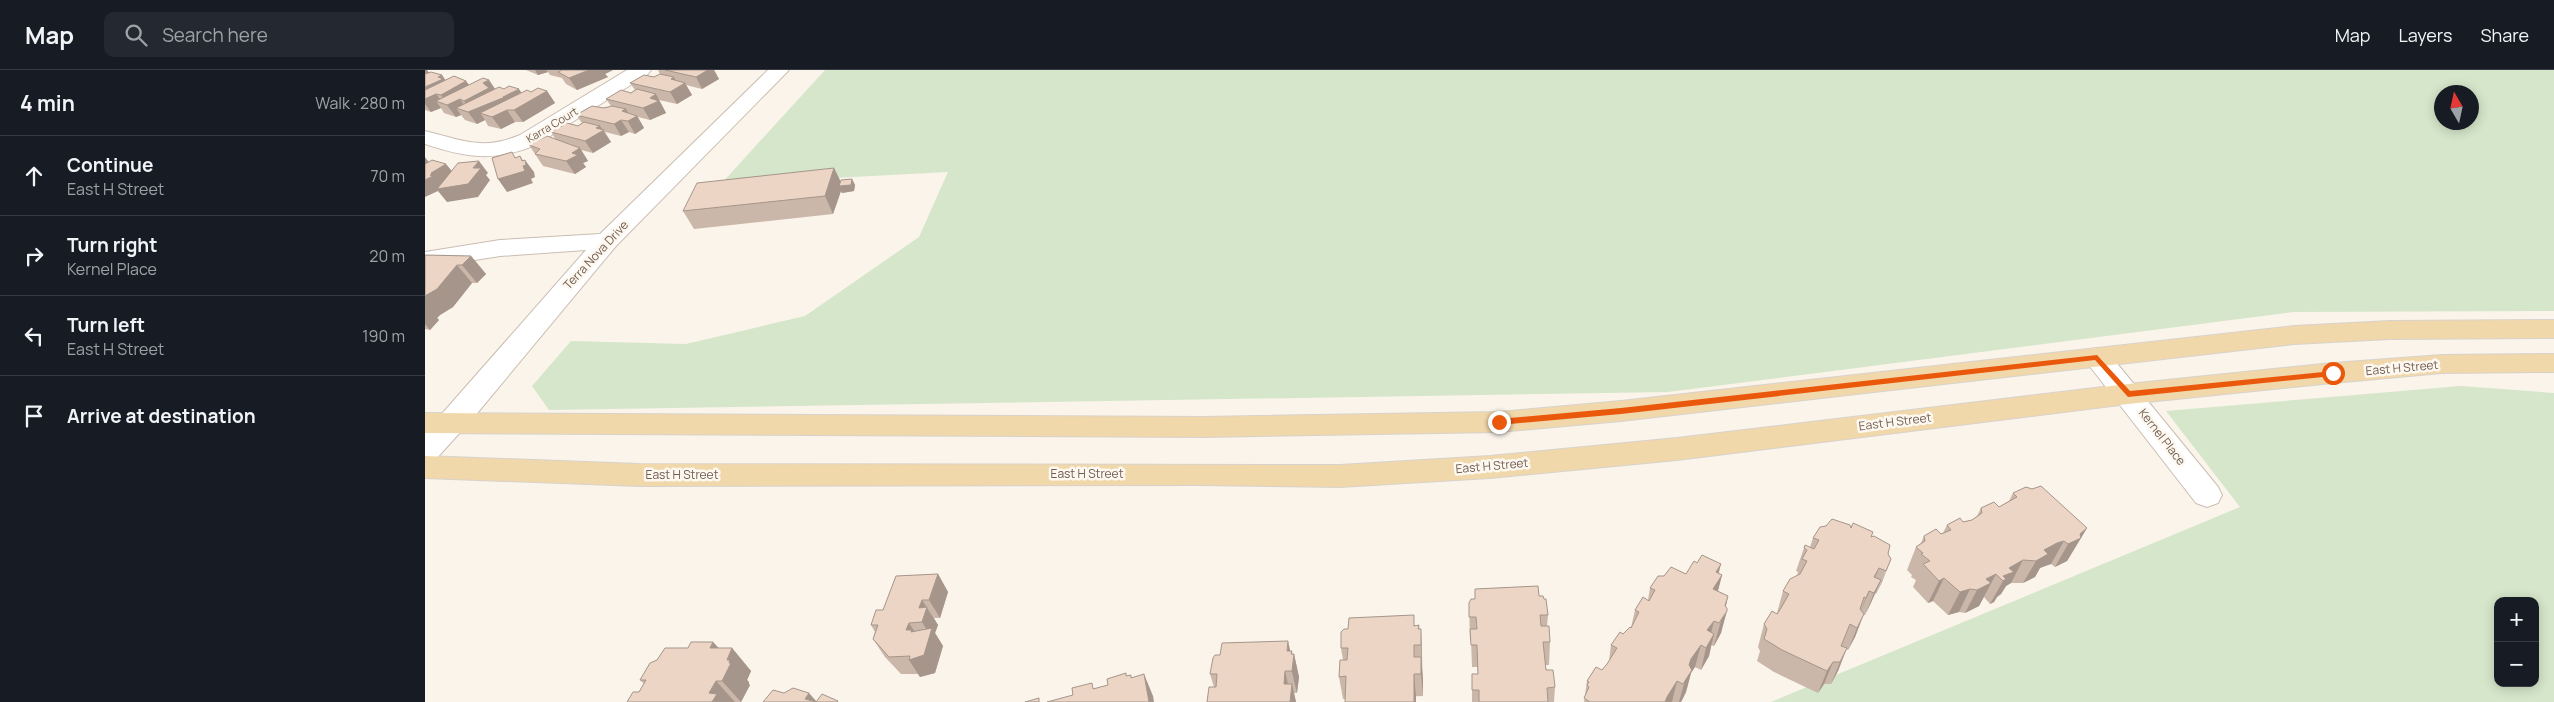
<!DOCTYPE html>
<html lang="en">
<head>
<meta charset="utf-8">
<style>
	:root { --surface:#171b24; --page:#242831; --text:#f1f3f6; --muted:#9ea1a6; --line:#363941 }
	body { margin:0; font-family:Manrope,sans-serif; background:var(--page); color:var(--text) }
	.controls { position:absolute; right:15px; bottom:15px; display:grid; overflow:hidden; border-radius:10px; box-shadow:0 2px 12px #0003 }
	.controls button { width:45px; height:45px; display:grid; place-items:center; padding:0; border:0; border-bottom:1px solid var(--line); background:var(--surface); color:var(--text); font:25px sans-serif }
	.compass { position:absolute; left:2009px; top:15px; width:45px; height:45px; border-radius:50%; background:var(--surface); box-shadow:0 2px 12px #0003; rotate:351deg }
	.stop { position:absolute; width:15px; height:15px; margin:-11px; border:4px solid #ea580c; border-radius:50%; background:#fff }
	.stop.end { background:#ea580c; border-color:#fff; box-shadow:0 1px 5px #0008 }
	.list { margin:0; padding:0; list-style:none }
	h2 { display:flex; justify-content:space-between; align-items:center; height:65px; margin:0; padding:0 20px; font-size:21px }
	h2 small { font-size:16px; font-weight:400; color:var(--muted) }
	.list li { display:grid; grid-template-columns:32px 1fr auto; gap:15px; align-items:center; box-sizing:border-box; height:80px; padding:0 20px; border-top:1px solid var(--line) }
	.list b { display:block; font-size:19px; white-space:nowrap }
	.list p { margin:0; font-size:16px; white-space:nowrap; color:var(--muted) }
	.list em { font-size:16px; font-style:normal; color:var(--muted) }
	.icon { flex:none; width:28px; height:28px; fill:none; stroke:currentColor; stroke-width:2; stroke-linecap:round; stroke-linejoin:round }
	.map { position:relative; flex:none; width:2129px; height:632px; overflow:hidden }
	header { display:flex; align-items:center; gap:30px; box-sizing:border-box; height:70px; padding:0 25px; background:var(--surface); border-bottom:1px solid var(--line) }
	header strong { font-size:24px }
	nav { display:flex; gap:28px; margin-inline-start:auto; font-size:18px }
	.search { width:350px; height:45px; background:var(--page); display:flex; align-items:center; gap:12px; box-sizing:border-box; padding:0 18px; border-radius:10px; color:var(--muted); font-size:19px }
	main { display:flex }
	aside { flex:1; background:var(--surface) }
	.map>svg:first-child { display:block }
	.green { fill:#d5e6ca; fill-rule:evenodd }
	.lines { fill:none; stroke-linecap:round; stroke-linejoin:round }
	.minor-casing { stroke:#cbbdb1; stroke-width:2 }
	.major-casing { stroke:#d8d2ce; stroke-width:2 }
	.minor { fill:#fff; fill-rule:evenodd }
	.major { fill:#f1d8aa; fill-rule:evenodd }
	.wall { fill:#cbb7a9 }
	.shaded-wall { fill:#a5958a }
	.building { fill:#ecd5c5; stroke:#a5958a }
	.route { fill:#ea580c }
	.labels { text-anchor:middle; stroke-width:5; stroke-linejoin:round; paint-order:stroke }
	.far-street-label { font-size:11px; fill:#725d50; stroke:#fdf8f0 }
	.street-label { font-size:12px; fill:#725d50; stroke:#fdf8f0 }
</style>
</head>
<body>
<header>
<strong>Map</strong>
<div class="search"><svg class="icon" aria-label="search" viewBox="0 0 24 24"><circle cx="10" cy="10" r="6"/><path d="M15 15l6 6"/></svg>Search here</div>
<nav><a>Map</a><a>Layers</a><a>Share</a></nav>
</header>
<main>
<aside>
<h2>4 min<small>Walk · 280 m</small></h2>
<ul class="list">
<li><svg class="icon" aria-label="ahead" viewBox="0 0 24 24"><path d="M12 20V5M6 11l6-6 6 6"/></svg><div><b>Continue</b><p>East H Street</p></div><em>70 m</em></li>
<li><svg class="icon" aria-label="right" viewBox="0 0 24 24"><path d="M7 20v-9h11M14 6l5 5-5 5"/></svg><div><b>Turn right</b><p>Kernel Place</p></div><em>20 m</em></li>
<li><svg class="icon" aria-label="left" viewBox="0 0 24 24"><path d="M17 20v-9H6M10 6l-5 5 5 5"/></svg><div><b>Turn left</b><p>East H Street</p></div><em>190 m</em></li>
<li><svg class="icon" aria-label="arrive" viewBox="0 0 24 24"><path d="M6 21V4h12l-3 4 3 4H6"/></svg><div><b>Arrive at destination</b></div></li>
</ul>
</aside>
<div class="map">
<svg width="2129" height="632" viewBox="0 0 2129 632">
	<rect width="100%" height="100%" fill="#faf4ea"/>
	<g class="green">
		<path d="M400,0H2129V241L1868,242L1243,322L124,340L107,316L146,271L261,274L380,246L494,167L523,102L296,114ZM2016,22H2046V52H2016Z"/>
		<path d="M2036,316L2129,323V632H1346L1815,437L1741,341ZM2073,531H2110V613H2073Z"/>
	</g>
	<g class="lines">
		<g class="minor-casing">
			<g id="minor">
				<path d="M202,0H226L223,4L111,75C69,92 42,88 0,74V61C37,70 57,81 95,65Z"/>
				<polygon points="343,0 364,0 191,176 49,347 10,390 0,393 0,363 161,180 75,186 0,198 0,182 75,170 175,164"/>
				<polygon points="1672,278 1681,280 1793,417 1797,425 1793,433 1782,437 1771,433 1663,294 1659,287 1663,280"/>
			</g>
		</g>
		<g class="major-casing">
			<g id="major">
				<polygon points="2129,250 2129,268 1965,269 1869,274 1196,351 1074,362 778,367 0,363 0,343 778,347 1074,342 1196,331 1869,256 1965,251"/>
				<polygon points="2129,284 2129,302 2017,303 1908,313 1703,334 1252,390 1065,408 915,417 775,415 214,416 0,408 0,386 214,394 915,395 1065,386 1252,368 1703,314 1908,293 2017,285"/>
			</g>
		</g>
		<use href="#minor" class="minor"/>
		<use href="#major" class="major"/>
	</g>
	<g class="wall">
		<polygon points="0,0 4,3 17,5 20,11 41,11 44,15 64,10 70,19 96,23 122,21 130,33 98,52 90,52 76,59 63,56 60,50 52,54 40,50 36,45 31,47 19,43 16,38 6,42 0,40"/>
		<polygon points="101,0 188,0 180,4 183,7 152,20 141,14 137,8 125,5 123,2 113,5"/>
		<polygon points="233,0 289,0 294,9 277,19 261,15 267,25 252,34 234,30 241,43 225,50 213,47 219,58 210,64 204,62 196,66 180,62 186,72 168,83 156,80 163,91 158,93 161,97 150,104 118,96 104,75 131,70 126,62 153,56 157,53 151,45 186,36 181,29 206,23 210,20 205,13 229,7 235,4"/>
		<polygon points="409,98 415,112 427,109 430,115 429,121 417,123 416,121 408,144 269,159 258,141"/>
		<polygon points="0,185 46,186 61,204 52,213 47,213 28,237 15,245 12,248 14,250 5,260 0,259"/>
		<polygon points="1588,423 1662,458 1642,491 1630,497 1626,494 1619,496 1615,498 1610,507 1598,513 1586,513 1581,516 1576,524 1572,527 1569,532 1565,534 1559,527 1554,536 1540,543 1534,542 1523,545 1508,531 1503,533 1488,517 1491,510 1486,507 1487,505 1482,500 1491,477 1496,473 1499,466 1516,464 1518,463 1522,455 1547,450 1552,446 1556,438 1574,437 1584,431"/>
		<polygon points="1446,467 1463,484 1466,489 1451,524 1450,523 1440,545 1438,545 1430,567 1423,580 1421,579 1413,601 1406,614 1399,614 1393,623 1349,602 1332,591 1335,581 1333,577 1339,554 1352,543 1358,521 1372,506 1373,502 1371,501 1379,478 1385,477 1388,468"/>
		<polygon points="513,504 523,522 515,548 509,548 513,555 510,563 518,576 510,603 495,607 493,604 476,604 460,587 448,569 450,562 446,555 458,540"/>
		<polygon points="1261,504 1294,504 1297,505 1293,521 1303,526 1296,563 1289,576 1286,575 1284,586 1276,600 1270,597 1266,603 1261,622 1256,632 1159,632 1162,611 1177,600 1182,594 1184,591 1186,575 1198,564 1206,558 1210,540 1223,530 1225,518"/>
		<polygon points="1114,526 1123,545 1122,556 1125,572 1124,595 1120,595 1121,600 1130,617 1129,632 1047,632 1047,604 1053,604 1052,597 1047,597 1046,570 1045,570 1044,533"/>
		<polygon points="989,555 994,555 997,581 998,626 918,629 914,607 918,590 916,578"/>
		<polygon points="288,572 294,578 307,578 326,601 322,610 324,612 324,614 325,615 316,632 202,632 214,622 219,614 215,610 263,578"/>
		<polygon points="865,581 867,581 867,584 869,584 874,607 872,623 869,623 871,632 782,632 789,617 785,604"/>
	</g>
	<g class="shaded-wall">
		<polygon points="0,0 2,0 10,11 0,16"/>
		<polygon points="110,0 121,0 123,2 113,5"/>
		<polygon points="164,0 188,0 180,4 183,7 152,20 144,8"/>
		<polygon points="283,0 289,0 294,9 277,19 271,7"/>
		<polygon points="17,5 25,17 41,11 50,23 35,29 43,41 31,38 36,45 31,47 22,35 23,35 16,25 11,24 19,34 11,31 16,38 6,42 0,34 0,17"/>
		<polygon points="249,7 254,17 260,13 267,25 252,34 245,22 246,9"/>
		<polygon points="64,10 72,22 78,27 94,19 102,31 82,40 90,52 76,59 67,47 55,43 60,50 52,54 43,42 46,40 39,31 58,13"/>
		<polygon points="122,21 130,33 98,52 89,40"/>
		<polygon points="231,24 241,43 225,50 218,38 225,28"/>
		<polygon points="201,39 207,49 212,46 219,58 210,64 197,41"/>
		<polygon points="196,50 204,62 196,66 189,54"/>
		<polygon points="175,56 186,72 168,83 160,71 171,58"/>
		<polygon points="155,78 163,91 158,93 161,97 150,104 141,91 147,83"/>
		<polygon points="95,86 101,95 100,90 109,102 110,107 106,109 108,113 82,122 73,109 97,91"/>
		<polygon points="0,87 8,98 0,103"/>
		<polygon points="54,91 63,103 61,105 65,110 53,127 22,132 13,121 0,127 0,110 5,105 6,103 21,94 31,106 48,98"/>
		<polygon points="409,98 418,116 427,109 430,115 429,121 417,123 416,121 408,144 400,126"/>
		<polygon points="46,186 61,204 52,213 37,195"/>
		<polygon points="32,195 47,213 28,237 15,245 12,248 14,250 5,260 0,254 0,226"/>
		<polygon points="1662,458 1642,491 1630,497 1643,474"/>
		<polygon points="1639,471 1626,494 1615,498 1610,507 1598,513 1611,491 1619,480 1632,473"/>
		<polygon points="1466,489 1457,512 1451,524 1461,501"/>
		<polygon points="1598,490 1586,513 1581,516 1576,524 1572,527 1569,532 1565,534 1578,511 1577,510 1584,498"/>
		<polygon points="1296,494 1291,514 1297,505 1291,528 1283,542 1291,502"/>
		<polygon points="1454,498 1435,543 1432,550 1449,507"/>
		<polygon points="513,504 523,522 515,548 504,530"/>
		<polygon points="1571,504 1554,536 1540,543 1552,520 1561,509"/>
		<polygon points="1519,508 1508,531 1503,533 1514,511"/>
		<polygon points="1456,510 1446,533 1440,545 1449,523"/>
		<polygon points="1545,519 1534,542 1523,545 1535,522"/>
		<polygon points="1303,526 1298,547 1302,541 1296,563 1289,576 1300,536"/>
		<polygon points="497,530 513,555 510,563 518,576 510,603 495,607 484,590 505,565 497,552 494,538"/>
		<polygon points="1439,544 1430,567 1423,580 1432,558"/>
		<polygon points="1289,551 1284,572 1289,564 1284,586 1276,600 1281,578 1282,560"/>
		<polygon points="484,553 495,570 481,560"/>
		<polygon points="996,559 997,581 997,597 996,575"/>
		<polygon points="863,571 868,593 867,581 868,589 869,584 874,607 872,623 862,581"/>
		<polygon points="288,572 303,589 307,578 326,601 322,610 324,612 324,614 325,615 316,632 297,611 285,578"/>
		<polygon points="1276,575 1270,597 1266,603 1261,622 1256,632 1254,632 1266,589"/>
		<polygon points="1422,578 1413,601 1406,614 1415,592"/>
		<polygon points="996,587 998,609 998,626 996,604"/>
		<polygon points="1408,592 1399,614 1393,623 1402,601"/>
		<polygon points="860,601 865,623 859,614"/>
		<polygon points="719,604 728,626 729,632 724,632"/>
		<polygon points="989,604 991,626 991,632 989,632"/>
		<polygon points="291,611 310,632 287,632 284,623"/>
		<polygon points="1252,611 1247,632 1240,632 1242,627"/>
		<polygon points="867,614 871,632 865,632"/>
		<polygon points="384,623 392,632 380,629"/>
	</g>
	<g class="building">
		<polygon points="137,0 164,0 144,8 133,2"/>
		<polygon points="240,0 283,0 271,7"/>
		<polygon points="6,2 17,5 13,7 18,9 0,17 0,4"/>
		<polygon points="235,4 249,7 246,9 260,13 245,22 205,13 219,5 229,7"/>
		<polygon points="29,6 41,11 16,25 11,24 0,29 0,20"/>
		<polygon points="58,8 64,10 58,13 64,18 39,31 35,29 22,35 11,31"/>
		<polygon points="84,16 94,19 78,27 80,27 43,42 31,38 74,17 79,19"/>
		<polygon points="113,18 122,21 89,40 82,40 67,47 55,43 102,20 106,22"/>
		<polygon points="212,19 231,24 225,28 234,31 218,38 181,29 196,20 206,23"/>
		<polygon points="167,36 179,38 187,36 201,39 197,41 212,46 203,51 196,50 189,54 151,45"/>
		<polygon points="159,52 175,56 171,58 179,60 160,71 126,62 142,53 153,56"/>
		<polygon points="122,66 155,78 147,83 153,85 141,91 110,84 115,79 104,75"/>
		<polygon points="87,82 90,88 95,86 97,91 100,90 101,95 98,96 100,101 73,109 67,88"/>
		<polygon points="7,90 21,94 6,103 8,103 5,105 8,106 0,110 0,94"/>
		<polygon points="54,91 48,98 56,98 43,114 12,119 33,93"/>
		<polygon points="409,98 400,126 258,141 272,113"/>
		<polygon points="427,109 426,115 414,116 416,110"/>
		<polygon points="0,185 46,186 37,195 32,195 12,219 0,226"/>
		<polygon points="1616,416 1662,458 1655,464 1656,468 1643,474 1639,471 1632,473 1619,480 1623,484 1611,491 1598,490 1584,498 1589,502 1578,506 1581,509 1578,511 1571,504 1561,509 1566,513 1552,520 1545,519 1535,522 1519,508 1514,511 1498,494 1505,491 1496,484 1498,483 1491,477 1500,471 1499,466 1511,459 1516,464 1526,460 1522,455 1535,448 1538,452 1547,450 1557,443 1556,438 1569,432 1574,437 1592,427 1588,423 1601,417 1607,419"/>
		<polygon points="1407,449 1425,455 1426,458 1428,453 1448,462 1446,467 1449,466 1465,475 1463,484 1466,489 1461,501 1454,498 1449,507 1456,510 1449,523 1444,521 1441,528 1439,527 1435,539 1439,544 1432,558 1425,554 1416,576 1422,578 1415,592 1408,592 1402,601 1357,580 1339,569 1342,559 1339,554 1347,541 1352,544 1356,538 1364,524 1358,521 1365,509 1375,504 1382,491 1377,489 1382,480 1379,478 1380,475 1389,479 1394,470 1388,468 1395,457 1401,456"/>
		<polygon points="1277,485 1296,494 1291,502 1297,505 1288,519 1303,526 1300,536 1302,538 1302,541 1294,553 1289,551 1282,560 1289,564 1281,578 1276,575 1266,589 1264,595 1267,600 1258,614 1252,611 1242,627 1240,632 1165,632 1159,628 1164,617 1162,615 1164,612 1162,611 1171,597 1177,600 1182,594 1192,578 1186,575 1195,562 1198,564 1205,557 1206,558 1214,542 1210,540 1218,527 1224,531 1230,520 1225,518 1233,506 1239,506 1246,497 1261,504 1269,491 1272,493"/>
		<polygon points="513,504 504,530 497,530 494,538 502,537 497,552 484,553 481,560 487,560 486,562 507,558 499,585 484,590 485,586 464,587 448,569 453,555 446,555 451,540 458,540 471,506"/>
		<polygon points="1113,516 1114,526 1118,526 1119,529 1121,529 1123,545 1115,545 1116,556 1124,556 1125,572 1118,572 1121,600 1128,600 1130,617 1122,618 1123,632 1054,632 1054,620 1047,620 1047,604 1053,604 1052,575 1046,575 1045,559 1052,559 1051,547 1044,547 1044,533 1046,529 1050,529 1050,519"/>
		<polygon points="989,545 989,556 994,555 993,559 996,559 996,575 989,575 989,587 996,587 996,604 989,604 989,632 920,632 921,606 914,607 915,590 922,590 923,578 916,578 916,562 919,559 923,559 924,548"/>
		<polygon points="863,571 862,581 867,581 866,584 869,584 867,601 860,601 859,614 867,614 865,632 782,632 784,617 791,617 792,604 785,604 788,588 790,585 795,585 797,573"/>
		<polygon points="266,572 288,572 285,578 307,578 302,590 305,590 304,593 306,593 297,611 291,611 284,623 292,624 287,632 202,632 208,622 214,622 221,610 215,610 225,593 232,590 240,578 263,578"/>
		<polygon points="701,603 701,606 706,605 706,608 719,604 724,632 622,632 648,625 647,618 667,613 668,619 683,615 682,609"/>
		<polygon points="368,618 384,623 380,629 391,632 397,624 413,631 412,632 338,632 348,620 359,623"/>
		<polygon points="614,628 614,632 600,632"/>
	</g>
	<polygon class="route" points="1672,285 1705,321 1908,301 1912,303 1908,306 1703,327 1670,290 1196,344 1074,355 1070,352 1074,349 1196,338"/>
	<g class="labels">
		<g class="far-street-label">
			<text transform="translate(127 55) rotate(-31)" y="4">Karra Court</text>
		</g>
		<g class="street-label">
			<text transform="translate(171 185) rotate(-47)" y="4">Terra Nova Drive</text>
			<text transform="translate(1977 298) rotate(-5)" y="4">East H Street</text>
			<text transform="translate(1470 352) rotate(-7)" y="4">East H Street</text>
			<text transform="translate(1737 367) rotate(52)" y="4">Kernel Place</text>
			<text transform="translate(1067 396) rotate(-5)" y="4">East H Street</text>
			<text x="662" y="408">East H Street</text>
			<text x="257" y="409">East H Street</text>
		</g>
	</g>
</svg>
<div class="controls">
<button>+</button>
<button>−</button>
</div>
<svg class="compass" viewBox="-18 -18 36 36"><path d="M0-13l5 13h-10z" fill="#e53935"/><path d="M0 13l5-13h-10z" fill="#9ea1a6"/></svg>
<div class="stop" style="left:1908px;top:303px"></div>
<div class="stop end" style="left:1074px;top:352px"></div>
</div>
</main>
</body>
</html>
